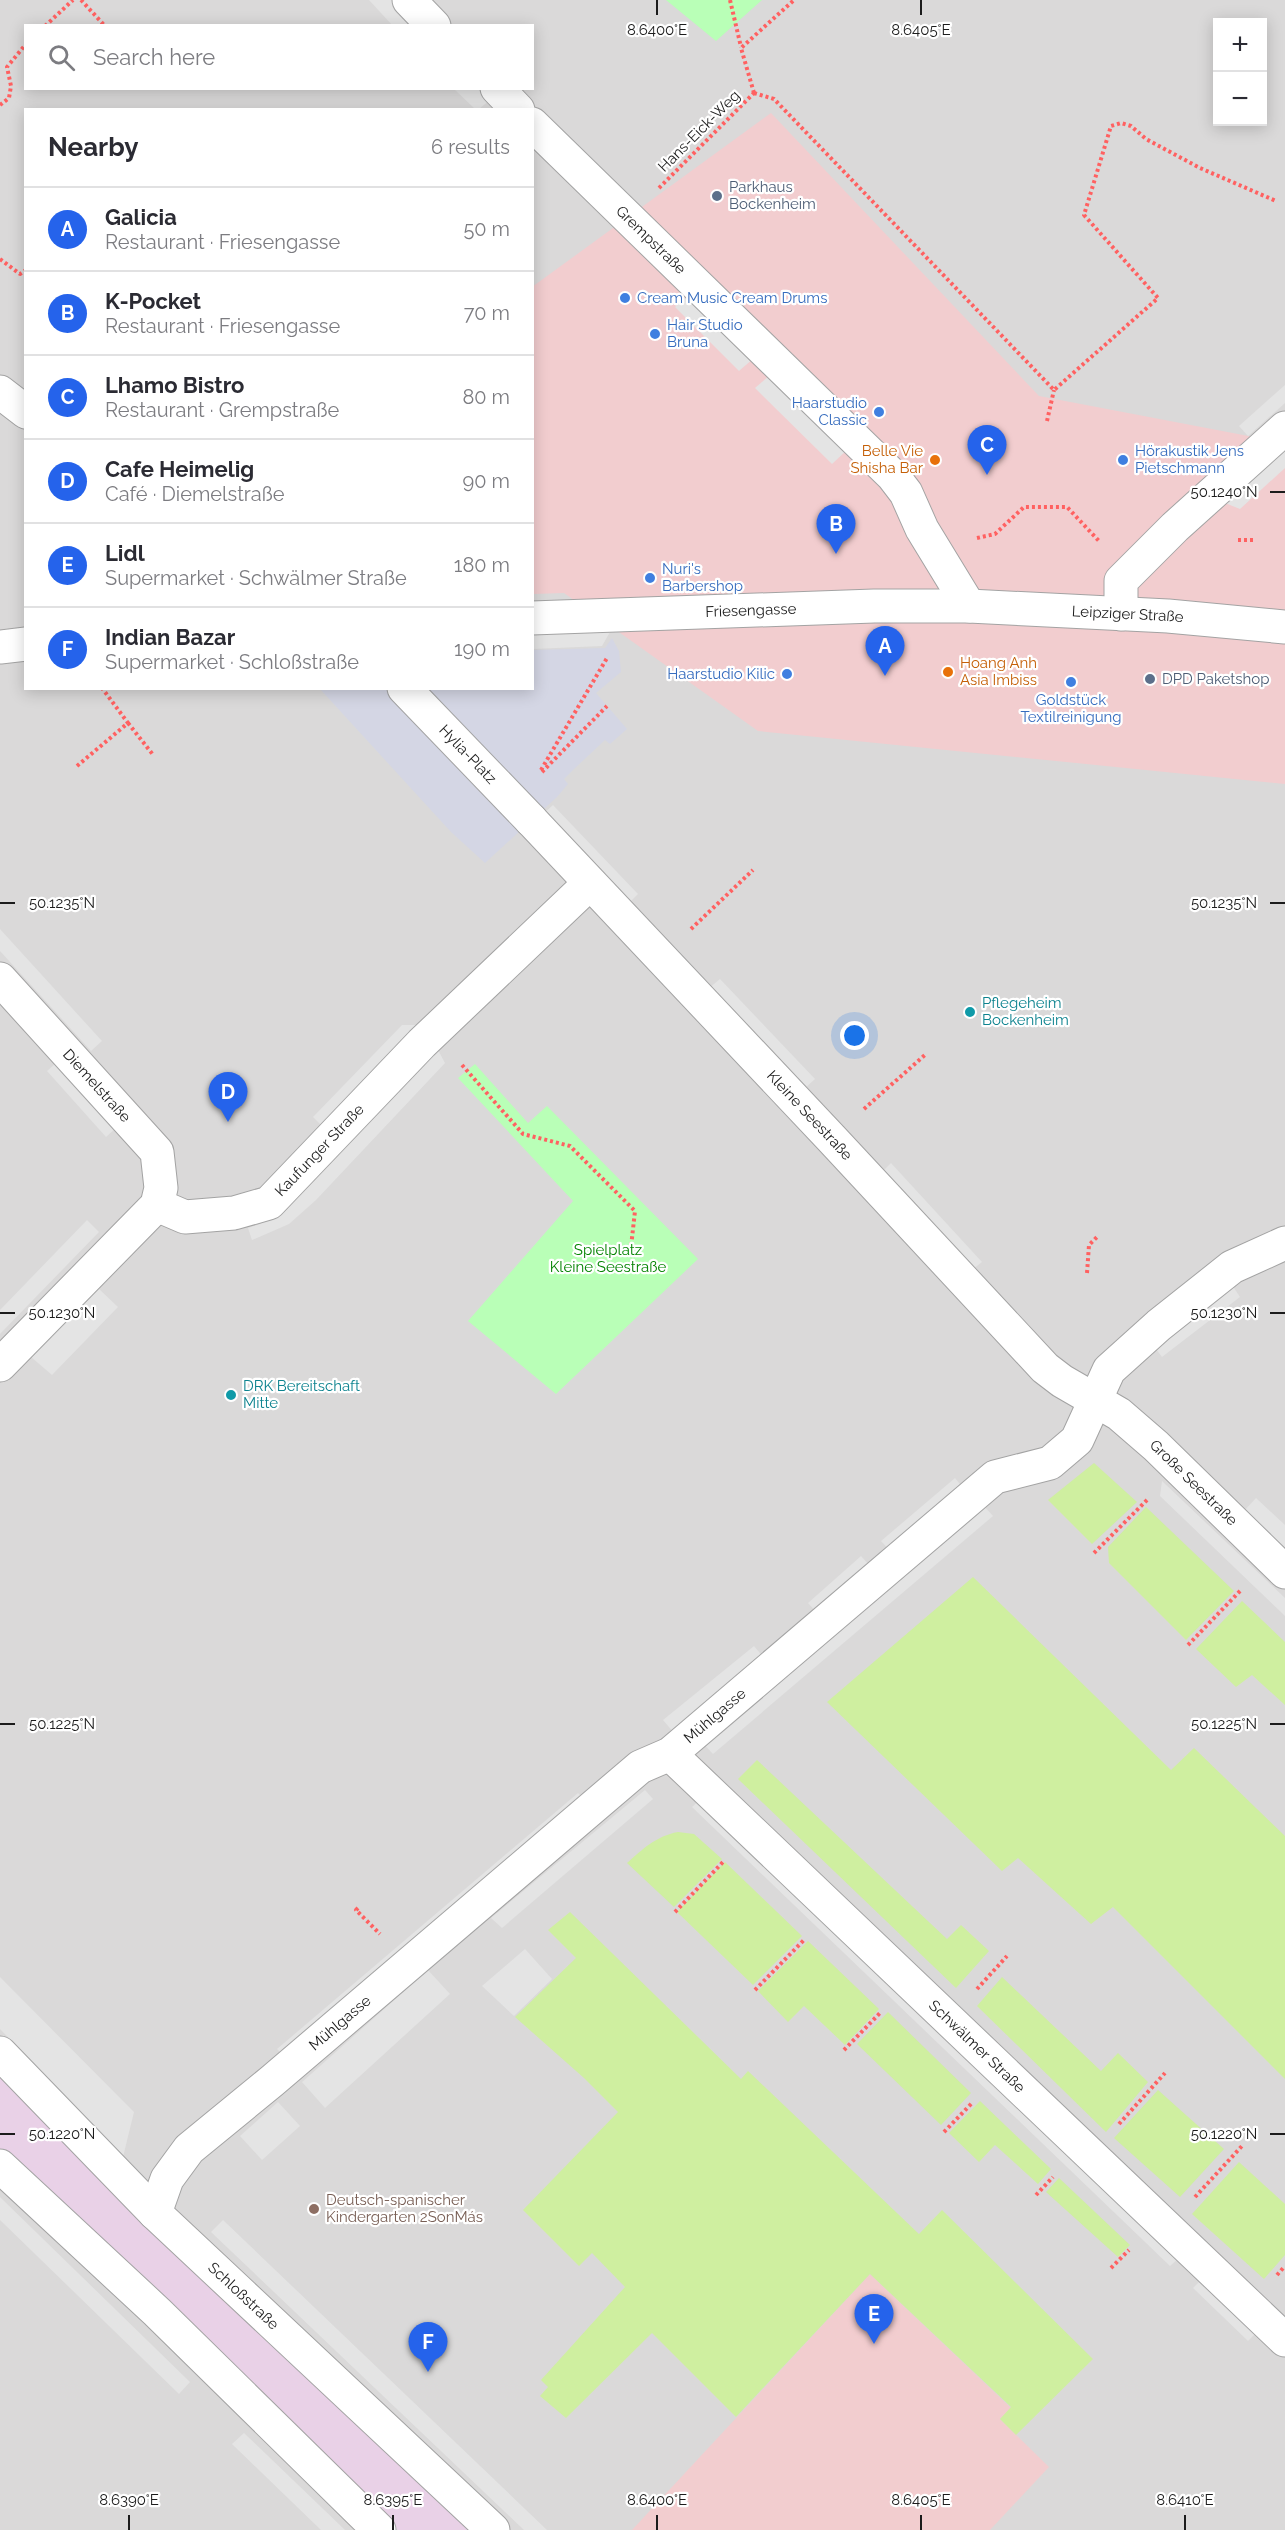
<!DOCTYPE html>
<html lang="en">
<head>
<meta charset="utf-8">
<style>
	:root { --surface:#fff; --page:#f2f2f3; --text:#2b2b33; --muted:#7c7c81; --line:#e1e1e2; --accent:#2563eb }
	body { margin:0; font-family:Raleway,sans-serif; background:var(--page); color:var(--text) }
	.controls { position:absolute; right:18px; top:18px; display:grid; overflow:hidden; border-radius:0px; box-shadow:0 3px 15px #0003 }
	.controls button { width:54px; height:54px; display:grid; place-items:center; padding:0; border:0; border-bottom:2px solid var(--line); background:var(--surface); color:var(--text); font:30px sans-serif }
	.you { position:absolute; left:855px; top:1036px; width:21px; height:21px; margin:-15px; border:4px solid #fff; border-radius:50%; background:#1a73e8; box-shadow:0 0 0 9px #1a73e833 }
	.badge { display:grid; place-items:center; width:39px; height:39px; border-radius:50%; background:var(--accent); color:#fff; font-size:20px; font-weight:700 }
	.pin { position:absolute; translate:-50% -50px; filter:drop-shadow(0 2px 3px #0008) }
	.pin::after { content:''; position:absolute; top:32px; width:21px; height:18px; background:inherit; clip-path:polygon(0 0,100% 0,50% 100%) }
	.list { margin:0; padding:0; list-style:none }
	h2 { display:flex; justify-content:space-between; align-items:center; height:78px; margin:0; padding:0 24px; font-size:26px }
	h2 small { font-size:20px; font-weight:400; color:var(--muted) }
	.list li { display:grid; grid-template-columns:39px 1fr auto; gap:18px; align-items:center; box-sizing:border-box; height:84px; padding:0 24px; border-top:2px solid var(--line) }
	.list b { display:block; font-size:22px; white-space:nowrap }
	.list p { margin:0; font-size:20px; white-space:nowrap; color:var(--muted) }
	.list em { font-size:20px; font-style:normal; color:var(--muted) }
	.icon { flex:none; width:33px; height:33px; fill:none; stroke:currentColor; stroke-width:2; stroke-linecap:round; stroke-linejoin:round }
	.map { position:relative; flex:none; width:1285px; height:2530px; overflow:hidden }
	.search { position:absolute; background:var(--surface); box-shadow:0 3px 15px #0003; left:24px; top:24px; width:510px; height:66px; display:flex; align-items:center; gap:15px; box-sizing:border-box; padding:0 21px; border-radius:0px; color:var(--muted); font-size:22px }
	.panel { position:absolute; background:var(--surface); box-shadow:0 3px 15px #0003; left:24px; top:108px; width:510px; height:582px; border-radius:0px }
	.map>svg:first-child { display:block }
	.residential { fill:#dad9d9; fill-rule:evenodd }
	.commercial { fill:#f2cdcf }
	.industrial { fill:#e9d1e7 }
	.grass { fill:#cfefa0 }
	.park { fill:#b9ffb7 }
	.parking { fill:#e4e4e4 }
	.plaza { fill:#d4d6e4 }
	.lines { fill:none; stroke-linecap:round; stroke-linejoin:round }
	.pedestrian-casing { stroke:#a3a3a3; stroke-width:35 }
	.minor-casing { stroke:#a3a3a3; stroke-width:35 }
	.tertiary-casing { stroke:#a3a3a3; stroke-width:35 }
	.path { stroke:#ff6161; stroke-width:4; stroke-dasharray:3 3; stroke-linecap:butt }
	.pedestrian { stroke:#fff; stroke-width:33 }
	.minor { stroke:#fff; stroke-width:33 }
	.tertiary { stroke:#fff; stroke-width:33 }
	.ticks { fill:none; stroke:#1c1c1c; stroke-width:2 }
	.service-dot { fill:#5c6f8a; stroke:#fff; stroke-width:2 }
	.shop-dot { fill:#3f7fe0; stroke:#fff; stroke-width:2 }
	.food-dot { fill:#e8710a; stroke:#fff; stroke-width:2 }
	.culture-dot { fill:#0f9aa8; stroke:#fff; stroke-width:2 }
	.education-dot { fill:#8d6e63; stroke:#fff; stroke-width:2 }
	.labels { text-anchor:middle; stroke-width:4.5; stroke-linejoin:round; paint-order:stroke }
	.street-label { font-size:15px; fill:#1c1c1c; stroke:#fff }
	.service-label { font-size:15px; fill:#4e5e75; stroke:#fff; text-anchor:start }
	.shop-label { font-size:15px; fill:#366cbe; stroke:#fff; text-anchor:start }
	.food-label { font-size:15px; fill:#c56008; stroke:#fff; text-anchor:end }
	.culture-label { font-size:15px; fill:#0d838f; stroke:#fff; text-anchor:start }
	.park-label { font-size:15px; fill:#038301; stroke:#fff }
	.education-label { font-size:15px; fill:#785e54; stroke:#fff; text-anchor:start }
	.ticks-label { font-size:15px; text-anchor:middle; fill:#1c1c1c; stroke:#fff; stroke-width:4.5; stroke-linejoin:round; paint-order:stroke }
</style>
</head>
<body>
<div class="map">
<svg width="1285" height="2530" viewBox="0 0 1285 2530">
	<rect width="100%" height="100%" fill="#efe8e0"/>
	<path class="residential" d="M0,0H1285V2530H0ZM1218,22H1262V122H1218ZM26,26H532V88H26ZM26,110H532V688H26Z"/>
	<g class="commercial">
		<polygon points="771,113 1039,396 1285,443 1285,784 758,731 564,593 533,594 532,287"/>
		<polygon points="870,2274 1011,2408 1000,2419 1049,2467 990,2530 632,2530"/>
	</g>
	<polygon class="industrial" points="0,2076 470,2530 398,2530 0,2150"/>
	<g class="grass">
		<polygon points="1094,1463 1137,1502 1092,1544 1048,1500"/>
		<polygon points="1146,1507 1234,1591 1186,1640 1109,1563 1108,1547"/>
		<polygon points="973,1577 1171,1770 1194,1748 1285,1836 1285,2079 1113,1907 1091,1924 1018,1858 1002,1871 827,1702"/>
		<polygon points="1242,1601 1285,1642 1285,1705 1252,1675 1236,1687 1196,1649"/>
		<polygon points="757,1760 947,1939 961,1925 989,1951 956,1988 738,1779"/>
		<path d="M678,1832L694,1834L722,1859L674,1907L627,1863C643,1849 656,1836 678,1832Z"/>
		<polygon points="725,1862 802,1936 753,1985 677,1912"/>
		<polygon points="570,1912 741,2079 748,2071 919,2234 942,2210 1093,2359 1016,2435 1000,2419 1011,2407 870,2274 736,2417 652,2333 566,2418 540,2396 548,2387 541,2380 625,2287 592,2253 579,2266 523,2210 618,2112 584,2078 515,2017 576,1958 548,1930"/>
		<polygon points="808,1941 879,2009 845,2045 804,2006 788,2022 758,1991"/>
		<polygon points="1002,1977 1101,2071 1118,2053 1148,2082 1106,2132 977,2006"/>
		<polygon points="888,2012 971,2093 941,2125 857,2044"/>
		<polygon points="1158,2090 1224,2149 1180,2197 1114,2138"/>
		<polygon points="980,2101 1051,2169 1038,2184 995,2145 979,2162 949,2133"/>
		<polygon points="1239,2162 1285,2204 1285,2255 1264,2279 1192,2214"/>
		<polygon points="1059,2178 1130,2245 1118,2257 1046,2192"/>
	</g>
	<g class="park">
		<polygon points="666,0 762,0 716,41"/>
		<polygon points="475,1064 528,1123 547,1106 698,1259 556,1394 468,1321 573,1201 458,1078"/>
	</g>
	<g class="parking">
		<polygon points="369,0 392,0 418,25 392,25"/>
		<polygon points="454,89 481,89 491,99 479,109 475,109"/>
		<polygon points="690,293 754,358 739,371 675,307"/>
		<polygon points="771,374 847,450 832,464 755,388"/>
		<polygon points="1285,385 1285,403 1248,436 1239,426"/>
		<polygon points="1285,450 1285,468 1240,509 1225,503"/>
		<polygon points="610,632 602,646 533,649 532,634"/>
		<polygon points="553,805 638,894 627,905 543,814"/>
		<polygon points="0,929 102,1041 91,1051 0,951"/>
		<polygon points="720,979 815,1079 803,1090 708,989"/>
		<polygon points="402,1025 421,1025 323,1127 313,1117"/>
		<polygon points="438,1050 445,1063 316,1200 289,1224 252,1240 248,1228 260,1224 277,1213 304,1190"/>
		<polygon points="57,1062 116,1128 106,1137 47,1071"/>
		<polygon points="891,1163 982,1262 972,1270 881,1173"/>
		<polygon points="87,1220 99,1232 0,1334 0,1310"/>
		<polygon points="1232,1285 1240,1297 1162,1357 1153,1345"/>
		<polygon points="98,1288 118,1307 52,1375 31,1357"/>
		<polygon points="955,1478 964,1489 891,1552 881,1541"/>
		<polygon points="1162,1481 1285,1598 1285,1616 1160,1496"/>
		<polygon points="1256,1498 1285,1525 1285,1549 1245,1510"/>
		<polygon points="982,1504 993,1516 713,1754 700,1740"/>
		<polygon points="861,1556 871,1567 817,1613 808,1603"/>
		<polygon points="754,1646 764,1658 674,1733 663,1720"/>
		<polygon points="645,1790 653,1799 502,1928 491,1918"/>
		<polygon points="578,1793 585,1800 285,2057 277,2049"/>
		<polygon points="702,1798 1179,2258 1170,2266 692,1807"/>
		<polygon points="525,1949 552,1979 514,2016 482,1986"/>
		<polygon points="428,1970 450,1994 325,2108 302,2082"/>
		<polygon points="0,1977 134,2112 123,2157 0,2029"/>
		<polygon points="278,2102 300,2126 262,2160 240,2136"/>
		<polygon points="0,2197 190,2382 179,2394 0,2220"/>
		<polygon points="223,2220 547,2530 524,2530 211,2232"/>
		<polygon points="1203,2278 1258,2331 1248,2341 1193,2288"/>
		<polygon points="244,2433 345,2530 321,2530 232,2444"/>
	</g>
	<polygon class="plaza" points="612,638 619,651 621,672 596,693 627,729 610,744 605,740 573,770 564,779 568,784 557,797 485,863 451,832 320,689 532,688 533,650 605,648"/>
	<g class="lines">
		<g class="pedestrian-casing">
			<g id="pedestrian">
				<path id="s1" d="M404,688L531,820"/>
			</g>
		</g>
		<g class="minor-casing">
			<g id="minor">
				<polyline points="409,0 434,26"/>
				<polyline points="497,88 518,110"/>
				<path id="s2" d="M532,124L893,476L906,493L922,529L969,606"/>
				<polyline points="0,392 26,412"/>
				<polyline points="1121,614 1121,581 1175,527 1285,428"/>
				<path id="s3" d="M532,618L874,606H969L1168,616L1285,627"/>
				<polyline points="0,647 26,644"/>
				<path id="s4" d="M531,820L831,1138L1045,1368L1062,1381L1119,1414L1156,1446L1285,1572"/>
				<path id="s5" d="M0,979L157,1152L161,1188L157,1205L0,1365"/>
				<path id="s6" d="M157,1205L185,1217L234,1213L269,1203L422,1043L589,884"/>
				<path id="s7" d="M670,1754L1285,2340"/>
				<path id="s8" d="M155,2213L167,2179L189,2149L272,2081L640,1767L670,1754L995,1477L1050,1463L1077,1440L1109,1370L1159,1325L1232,1267L1285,1243"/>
			</g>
		</g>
		<g class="tertiary-casing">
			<g id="tertiary">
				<path id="s9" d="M0,2053L155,2213L493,2530"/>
				<polyline points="0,2166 157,2312 379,2530"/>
			</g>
		</g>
		<g class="path">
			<polyline points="81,0 105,26"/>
			<polyline points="730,0 741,47"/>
			<polyline points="45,26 73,0"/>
			<polyline points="754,93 774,99 1054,390 1158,298 1084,215 1111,126 1121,123 1131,126 1146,139 1200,168 1276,201"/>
			<polyline points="754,93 741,48 794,0"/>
			<polyline points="0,105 9,98 11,86 7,67 26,44"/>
			<polyline points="659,188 754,93"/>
			<polyline points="0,259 20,274 26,270"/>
			<polyline points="1047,421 1054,390"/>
			<polyline points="977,538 995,534 1024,507 1067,507 1099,541"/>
			<polyline points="1238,540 1254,540"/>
			<polyline points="128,723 154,756"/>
			<polyline points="77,766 128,723 102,688"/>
			<polyline points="541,770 607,658"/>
			<polyline points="542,772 607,706"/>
			<polyline points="691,929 753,870"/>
			<polyline points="462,1065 523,1134 570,1146 635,1211 631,1247"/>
			<polyline points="864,1109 926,1054"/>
			<polyline points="1087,1273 1089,1245 1097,1237"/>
			<polyline points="1094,1553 1148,1499"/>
			<polyline points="1188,1645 1241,1590"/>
			<polyline points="358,1908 356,1910 380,1934"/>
			<polyline points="675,1912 723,1862"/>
			<polyline points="977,1989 1007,1956"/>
			<polyline points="755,1990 804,1940"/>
			<polyline points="844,2050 881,2012"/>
			<polyline points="1119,2124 1165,2073"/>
			<polyline points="944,2132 973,2102"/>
			<polyline points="1036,2195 1053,2177"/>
			<polyline points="1195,2197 1242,2146"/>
			<polyline points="1111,2268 1129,2250"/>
			<polyline points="1277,2275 1285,2266"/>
		</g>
		<use href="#pedestrian" class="pedestrian"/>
		<use href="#minor" class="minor"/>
		<use href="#tertiary" class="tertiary"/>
	</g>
	<path class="ticks" d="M657,0V15M921,0V15M1270,492H1285M0,903H15M1270,903H1285M0,1313H15M1270,1313H1285M0,1724H15M1270,1724H1285M0,2134H15M1270,2134H1285M129,2515V2530M393,2515V2530M657,2515V2530M921,2515V2530M1185,2515V2530"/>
	<g class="service-dot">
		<circle cx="717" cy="196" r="6"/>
		<circle cx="1150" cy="679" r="6"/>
	</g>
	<g class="shop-dot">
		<circle cx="625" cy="298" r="6"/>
		<circle cx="655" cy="334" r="6"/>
		<circle cx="879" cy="412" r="6"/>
		<circle cx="1123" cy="460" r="6"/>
		<circle cx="650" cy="578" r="6"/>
		<circle cx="787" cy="674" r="6"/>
		<circle cx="1071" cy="682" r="6"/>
	</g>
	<g class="food-dot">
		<circle cx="935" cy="460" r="6"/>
		<circle cx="948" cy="672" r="6"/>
	</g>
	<g class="culture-dot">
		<circle cx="970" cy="1012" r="6"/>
		<circle cx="231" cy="1395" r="6"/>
	</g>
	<circle class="education-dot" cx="314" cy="2209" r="6"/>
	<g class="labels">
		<g class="street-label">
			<text transform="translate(699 131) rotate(-45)" y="5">Hans-Eick-Weg</text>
			<text dy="5" stroke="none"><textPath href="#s2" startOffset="166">Grempstraße</textPath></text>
			<text dy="5" stroke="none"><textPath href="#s3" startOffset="219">Friesengasse</textPath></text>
			<text dy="5" stroke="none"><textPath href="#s3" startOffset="596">Leipziger Straße</textPath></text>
			<text dy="5" stroke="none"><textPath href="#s1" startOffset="92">Hylia-Platz</textPath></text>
			<text dy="5" stroke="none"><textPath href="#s5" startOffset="144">Diemelstraße</textPath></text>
			<text dy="5" stroke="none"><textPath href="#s4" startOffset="406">Kleine Seestraße</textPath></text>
			<text dy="5" stroke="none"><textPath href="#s6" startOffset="189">Kaufunger Straße</textPath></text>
			<text dy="5" stroke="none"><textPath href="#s4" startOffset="940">Große Seestraße</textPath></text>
			<text dy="5" stroke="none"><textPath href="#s8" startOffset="756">Mühlgasse</textPath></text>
			<text dy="5" stroke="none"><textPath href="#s8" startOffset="270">Mühlgasse</textPath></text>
			<text dy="5" stroke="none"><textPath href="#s7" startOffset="424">Schwälmer Straße</textPath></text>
			<text dy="5" stroke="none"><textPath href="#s9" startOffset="344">Schloßstraße</textPath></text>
		</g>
		<g class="service-label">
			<text x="729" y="192">Parkhaus<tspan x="729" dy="17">Bockenheim</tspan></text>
			<text x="1162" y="684">DPD Paketshop</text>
		</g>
		<g class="shop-label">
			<text x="637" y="303">Cream Music Cream Drums</text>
			<text x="667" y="330">Hair Studio<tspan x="667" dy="17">Bruna</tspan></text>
			<text x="867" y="408" text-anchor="end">Haarstudio<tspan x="867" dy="17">Classic</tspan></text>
			<text x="1135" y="456">Hörakustik Jens<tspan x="1135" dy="17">Pietschmann</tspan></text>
			<text x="662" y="574">Nuri's<tspan x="662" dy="17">Barbershop</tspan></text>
			<text x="775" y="679" text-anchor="end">Haarstudio Kilic</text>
			<text x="1071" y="705" text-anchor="middle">Goldstück<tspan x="1071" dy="17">Textilreinigung</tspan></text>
		</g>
		<g class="food-label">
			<text x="923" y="456">Belle Vie<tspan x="923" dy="17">Shisha Bar</tspan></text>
			<text x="960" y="668" text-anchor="start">Hoang Anh<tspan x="960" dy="17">Asia Imbiss</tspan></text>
		</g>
		<g class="culture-label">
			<text x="982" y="1008">Pflegeheim<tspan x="982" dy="17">Bockenheim</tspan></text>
			<text x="243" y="1391">DRK Bereitschaft<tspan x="243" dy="17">Mitte</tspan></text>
		</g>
		<g class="park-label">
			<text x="608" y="1255">Spielplatz<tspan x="608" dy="17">Kleine Seestraße</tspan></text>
		</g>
		<g class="education-label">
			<text x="326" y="2205">Deutsch-spanischer<tspan x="326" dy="17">Kindergarten 2SonMás</tspan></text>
		</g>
	</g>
	<g class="ticks-label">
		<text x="657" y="35">8.6400°E</text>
		<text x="921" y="35">8.6405°E</text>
		<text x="1224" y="497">50.1240°N</text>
		<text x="62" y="908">50.1235°N</text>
		<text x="1224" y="908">50.1235°N</text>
		<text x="62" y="1318">50.1230°N</text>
		<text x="1224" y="1318">50.1230°N</text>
		<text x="62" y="1729">50.1225°N</text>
		<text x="1224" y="1729">50.1225°N</text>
		<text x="62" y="2139">50.1220°N</text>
		<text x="1224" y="2139">50.1220°N</text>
		<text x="129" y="2505">8.6390°E</text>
		<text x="393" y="2505">8.6395°E</text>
		<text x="657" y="2505">8.6400°E</text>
		<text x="921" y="2505">8.6405°E</text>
		<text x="1185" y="2505">8.6410°E</text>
	</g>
</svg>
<div class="controls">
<button>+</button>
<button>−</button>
</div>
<div class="you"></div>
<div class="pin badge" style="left:885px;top:676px">A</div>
<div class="pin badge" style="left:836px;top:554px">B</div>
<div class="pin badge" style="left:987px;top:475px">C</div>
<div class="pin badge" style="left:228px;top:1122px">D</div>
<div class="pin badge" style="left:874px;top:2344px">E</div>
<div class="pin badge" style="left:428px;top:2372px">F</div>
<div class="search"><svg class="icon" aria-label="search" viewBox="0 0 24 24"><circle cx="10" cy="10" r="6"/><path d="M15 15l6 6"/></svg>Search here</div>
<section class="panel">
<h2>Nearby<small>6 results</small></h2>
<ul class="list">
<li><span class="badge">A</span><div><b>Galicia</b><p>Restaurant · Friesengasse</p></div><em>50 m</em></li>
<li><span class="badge">B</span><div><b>K-Pocket</b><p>Restaurant · Friesengasse</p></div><em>70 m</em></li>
<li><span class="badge">C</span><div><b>Lhamo Bistro</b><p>Restaurant · Grempstraße</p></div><em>80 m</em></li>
<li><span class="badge">D</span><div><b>Cafe Heimelig</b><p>Café · Diemelstraße</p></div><em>90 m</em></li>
<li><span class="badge">E</span><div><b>Lidl</b><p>Supermarket · Schwälmer Straße</p></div><em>180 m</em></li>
<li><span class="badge">F</span><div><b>Indian Bazar</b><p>Supermarket · Schloßstraße</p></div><em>190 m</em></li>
</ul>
</section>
</div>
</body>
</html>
